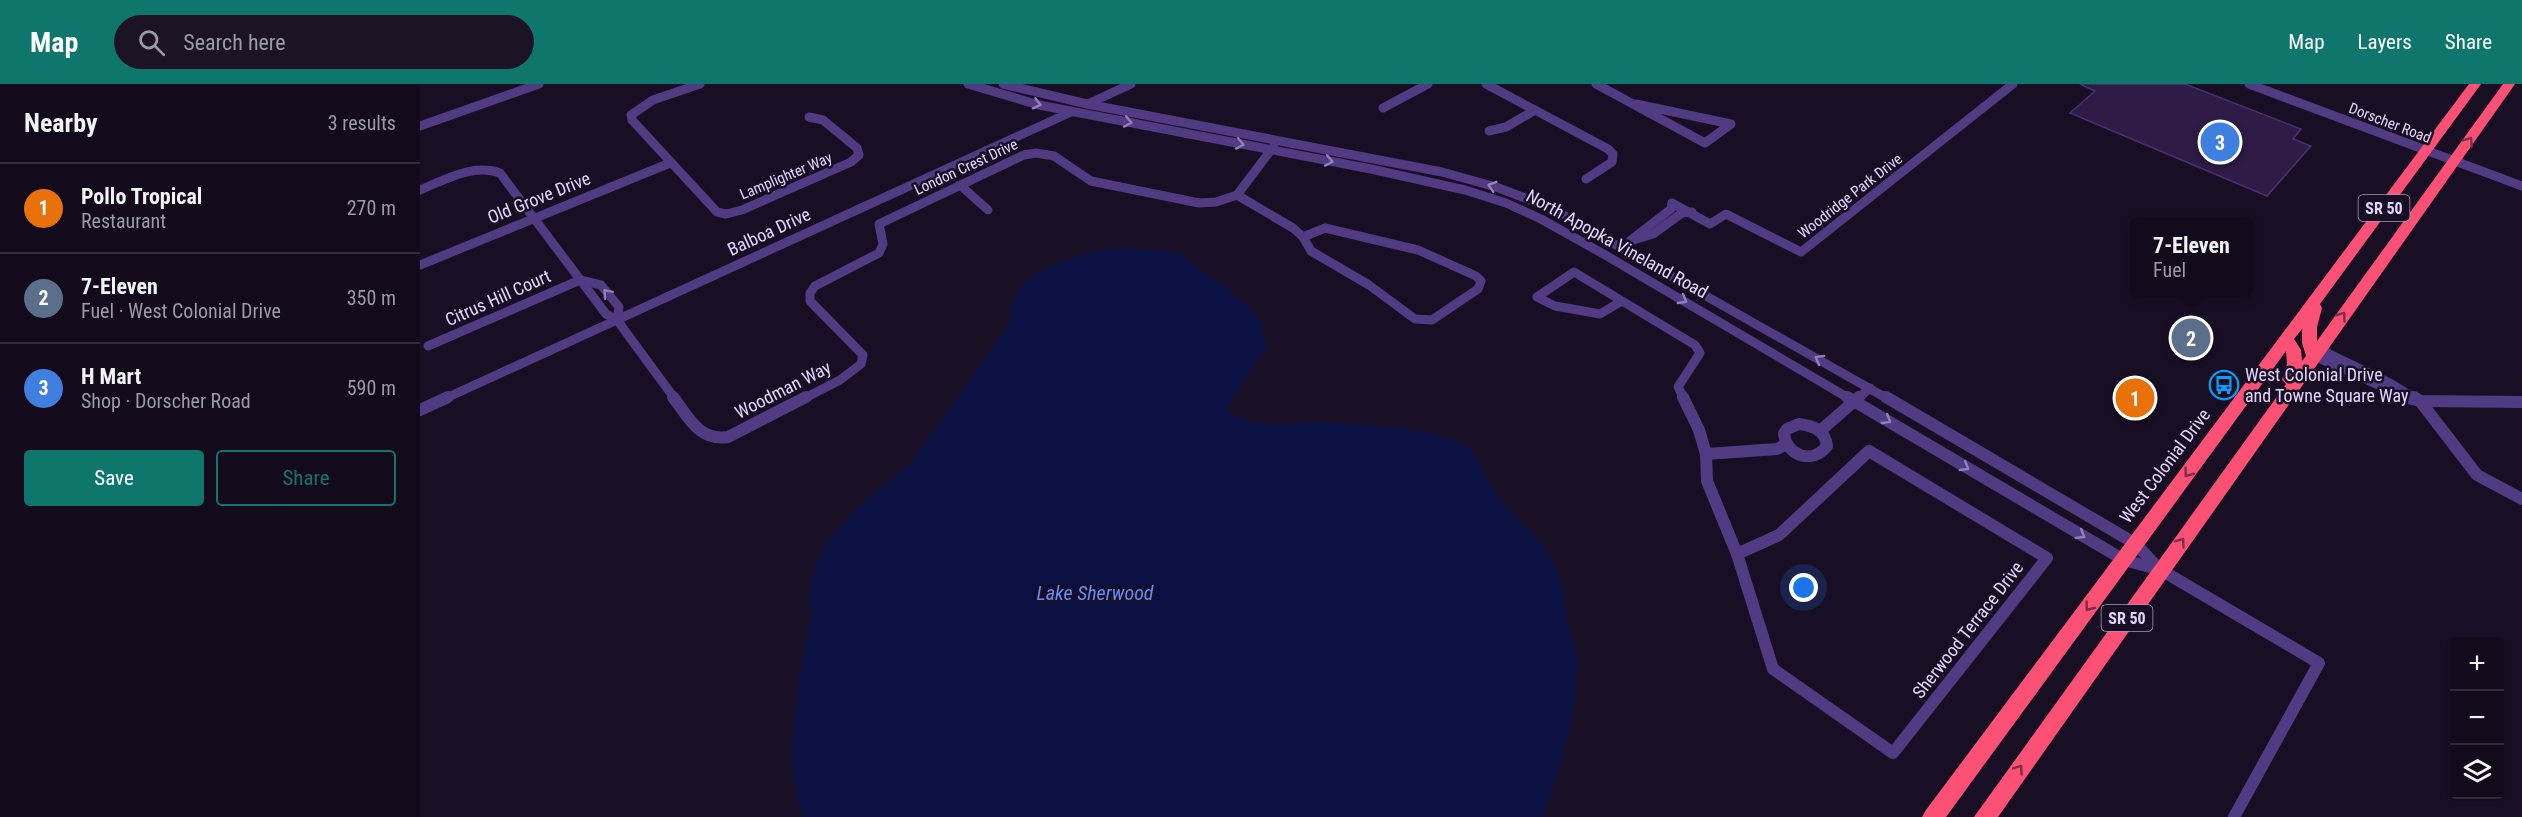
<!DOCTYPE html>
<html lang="en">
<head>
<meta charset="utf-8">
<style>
	:root { --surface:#130b1c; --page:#1c1425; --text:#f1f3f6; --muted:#9d9ba3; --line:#322b3b; --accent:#0f766e }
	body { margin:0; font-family:"Roboto Condensed",sans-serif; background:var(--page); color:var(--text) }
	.controls { position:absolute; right:18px; bottom:18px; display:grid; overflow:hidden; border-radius:6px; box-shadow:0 2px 4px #0004 }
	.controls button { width:54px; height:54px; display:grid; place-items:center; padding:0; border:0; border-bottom:2px solid var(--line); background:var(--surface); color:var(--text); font:30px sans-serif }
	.you { position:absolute; left:1384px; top:504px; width:21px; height:21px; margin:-15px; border:4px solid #fff; border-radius:50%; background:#1a73e8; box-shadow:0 0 0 9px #1a73e833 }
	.badge { display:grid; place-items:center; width:39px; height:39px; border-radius:50%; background:var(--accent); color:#fff; font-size:20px; font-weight:700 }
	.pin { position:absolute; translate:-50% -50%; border:3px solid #fff; box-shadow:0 2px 6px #0006 }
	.popup { position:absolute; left:1710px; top:134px; width:123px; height:78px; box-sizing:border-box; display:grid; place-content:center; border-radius:6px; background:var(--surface); filter:drop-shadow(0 2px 4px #0005); font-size:20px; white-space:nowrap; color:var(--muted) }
	.popup b { font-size:22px; color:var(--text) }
	.popup::after { content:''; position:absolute; left:50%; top:100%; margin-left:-12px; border:12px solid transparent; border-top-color:var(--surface) }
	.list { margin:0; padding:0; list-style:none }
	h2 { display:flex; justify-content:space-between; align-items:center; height:78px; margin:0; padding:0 24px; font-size:26px }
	h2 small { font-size:20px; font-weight:400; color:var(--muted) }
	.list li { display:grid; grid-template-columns:39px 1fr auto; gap:18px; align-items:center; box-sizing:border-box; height:90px; padding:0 24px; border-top:2px solid var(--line) }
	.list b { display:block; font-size:22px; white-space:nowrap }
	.list p { margin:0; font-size:20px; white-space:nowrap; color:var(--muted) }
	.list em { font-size:20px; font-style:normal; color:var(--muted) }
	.actions { display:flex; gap:12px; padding:18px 24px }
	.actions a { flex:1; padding:14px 0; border:2px solid var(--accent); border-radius:6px; text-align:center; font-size:21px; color:var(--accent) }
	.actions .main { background:var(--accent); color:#fff }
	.icon { flex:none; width:33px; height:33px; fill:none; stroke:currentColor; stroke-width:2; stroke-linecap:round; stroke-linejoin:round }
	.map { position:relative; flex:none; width:2102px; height:733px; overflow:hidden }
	header { display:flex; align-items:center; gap:36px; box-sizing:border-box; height:84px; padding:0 30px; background:var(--accent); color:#fff }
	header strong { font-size:28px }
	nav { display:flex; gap:33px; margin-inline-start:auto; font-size:21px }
	.search { width:420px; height:54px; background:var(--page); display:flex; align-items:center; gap:15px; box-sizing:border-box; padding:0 21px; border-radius:33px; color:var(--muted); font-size:22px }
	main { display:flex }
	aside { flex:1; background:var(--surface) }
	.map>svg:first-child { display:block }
	.water { fill:#0b1042 }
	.building { fill:#2f1c46; stroke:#4d2e71; stroke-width:1.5 }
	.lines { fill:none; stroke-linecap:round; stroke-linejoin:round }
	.minor-far1 { stroke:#513b83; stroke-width:9 }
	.minor { stroke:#513b83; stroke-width:12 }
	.highway { fill:#fc5175; fill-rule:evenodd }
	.oneway { stroke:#9380ba }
	.oneway2 { stroke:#7f2d49 }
	.labels { text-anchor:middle; stroke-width:5; stroke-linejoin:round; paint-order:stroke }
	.far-street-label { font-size:15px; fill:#e4d4fe; stroke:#190f25 }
	.shield { fill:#190f25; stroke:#a799bd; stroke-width:1.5 }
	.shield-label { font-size:16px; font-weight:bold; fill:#e4d4fe }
	.street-label { font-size:18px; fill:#e4d4fe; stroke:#190f25 }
	.poi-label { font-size:18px; fill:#e4d4fe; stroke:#190f25; text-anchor:start }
	.water-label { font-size:20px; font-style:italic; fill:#648dfc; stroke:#190f25 }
</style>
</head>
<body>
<header>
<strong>Map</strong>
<div class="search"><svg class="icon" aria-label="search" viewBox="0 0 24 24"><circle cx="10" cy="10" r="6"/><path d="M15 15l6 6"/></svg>Search here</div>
<nav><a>Map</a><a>Layers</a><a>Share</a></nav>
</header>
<main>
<aside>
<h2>Nearby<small>3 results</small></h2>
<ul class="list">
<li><span class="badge" style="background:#e8710a">1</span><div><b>Pollo Tropical</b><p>Restaurant</p></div><em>270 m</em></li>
<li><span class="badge" style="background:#5c6f8a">2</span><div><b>7-Eleven</b><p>Fuel · West Colonial Drive</p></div><em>350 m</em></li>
<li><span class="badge" style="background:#3f7fe0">3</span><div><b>H Mart</b><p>Shop · Dorscher Road</p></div><em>590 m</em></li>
</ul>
<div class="actions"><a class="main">Save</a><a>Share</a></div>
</aside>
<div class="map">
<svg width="2102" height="733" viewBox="0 0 2102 733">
	<rect width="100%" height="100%" fill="#190f25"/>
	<path class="water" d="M697,164L756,167L808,205L840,235L846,264L807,323L808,328C837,347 869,337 901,338C939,339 981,342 1018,351C1064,363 1054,380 1078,412C1094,434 1117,450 1131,474C1142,492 1144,513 1147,534C1149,548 1156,561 1157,574C1160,620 1139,689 1123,733H385C357,681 383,584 392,526L388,513L391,496L406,458L442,419L491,379L590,239C592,195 620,185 656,173C670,168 682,165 697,164Z"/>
	<polygon class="building" points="1660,0 1765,0 1881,45 1873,55 1891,62 1847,112 1650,29 1675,7"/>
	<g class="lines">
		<g class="minor-far1">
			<polyline points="280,0 233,16 211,31 212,36 297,128 306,130 322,126 431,78 439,71 437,64 403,36 389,33"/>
			<polyline points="548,0 619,21 951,85 1045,106 1086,119 1121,135 1187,172 1430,315"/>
			<polyline points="583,0 667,20 1022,88 1076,103 1129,123 1468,315"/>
			<polyline points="1066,0 1188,65 1193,70 1192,78 1166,95"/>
			<polyline points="1176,0 1285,59 1311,40 1216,20"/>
			<polyline points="1829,0 2102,102"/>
			<polyline points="668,20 711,0"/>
			<polyline points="963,24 1008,0"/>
			<polyline points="0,42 119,0"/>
			<polyline points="1069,47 1086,43 1115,26"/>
			<polyline points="540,101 568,126"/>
			<path d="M0,106C24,96 54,79 80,89L186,230L197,236L255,315"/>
			<polyline points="817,111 873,144 883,153"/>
			<polygon points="905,144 998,166 1056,192 1061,197 1058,205 1012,236 995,235 949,201 891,167 883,153"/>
			<polyline points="1211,156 1251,125 1252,119 1290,140 1306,130 1381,168 1593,0"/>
			<polyline points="1210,157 1233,150 1262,129 1272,128"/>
			<polyline points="0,181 250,79"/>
			<polyline points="160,196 181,201 199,223 197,236"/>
			<polyline points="1202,217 1180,230 1135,222 1117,213 1154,188 1275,261 1280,269 1258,303 1264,315"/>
			<polyline points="8,262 160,196"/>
			<polyline points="1899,265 1970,299 1996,315"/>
			<polyline points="1894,272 1989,315"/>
			<polyline points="24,315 651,28"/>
			<polyline points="383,315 420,296 441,280 443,271 390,217 390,209 395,202 459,169 463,160 459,140 604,71 616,69 634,72 671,97 779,119 796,118 817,111 854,62"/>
			<polyline points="1437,315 1450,304"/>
		</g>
		<g class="minor">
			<path d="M253,313C269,334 279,357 308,353L386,313"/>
			<polyline points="1263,313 1279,346 1286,370 1287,397 1317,470"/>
			<polyline points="1427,313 1704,476 1741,486 1899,579 1814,733"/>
			<polyline points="1466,313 1716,460 1740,486"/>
			<polyline points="1984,313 2000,317 2102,318"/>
			<polyline points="1994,313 2000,317 2057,391 2102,415"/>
			<polyline points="0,326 28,313"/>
			<path d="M1379,340C1394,342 1405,346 1407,362C1392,381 1366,372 1364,349L1367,345Z"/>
			<polyline points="1400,347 1439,313"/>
			<polygon points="1449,367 1627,474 1473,669 1353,585 1317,470 1359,451"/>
			<polyline points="1286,370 1357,365 1365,361"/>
		</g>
		<path class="highway" d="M2049,0H2061L1900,220L1902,224L1897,243V257L2083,0H2095L1578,733H1554L1866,300L1862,296L1867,280L1866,267L1526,733H1502L1506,726ZM1882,245V259L1886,272L1882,277L1881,266L1874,255Z"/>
	</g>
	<defs><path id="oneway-chevron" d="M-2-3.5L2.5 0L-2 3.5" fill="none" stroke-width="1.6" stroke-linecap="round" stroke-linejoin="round" transform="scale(1.5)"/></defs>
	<g class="oneway">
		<use href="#oneway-chevron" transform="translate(617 20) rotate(14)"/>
		<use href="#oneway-chevron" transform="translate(708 38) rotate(11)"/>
		<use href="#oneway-chevron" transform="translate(820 60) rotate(11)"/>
		<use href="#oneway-chevron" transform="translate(909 77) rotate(11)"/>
		<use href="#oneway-chevron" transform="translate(1072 102) rotate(-163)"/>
		<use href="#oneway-chevron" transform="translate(187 209) rotate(-131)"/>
		<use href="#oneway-chevron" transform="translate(1263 216) rotate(30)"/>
		<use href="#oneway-chevron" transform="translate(1399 275) rotate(-151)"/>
		<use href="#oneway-chevron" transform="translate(1467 336) rotate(31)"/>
		<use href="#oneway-chevron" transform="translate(1545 383) rotate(31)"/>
		<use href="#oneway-chevron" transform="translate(1661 451) rotate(31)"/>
	</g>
	<g class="oneway2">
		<use href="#oneway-chevron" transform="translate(2049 57) rotate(-55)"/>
		<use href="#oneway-chevron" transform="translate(1922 232) rotate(-54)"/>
		<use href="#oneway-chevron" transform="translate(1768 389) rotate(127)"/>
		<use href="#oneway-chevron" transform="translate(1761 458) rotate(-54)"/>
		<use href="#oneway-chevron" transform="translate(1669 523) rotate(127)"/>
		<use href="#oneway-chevron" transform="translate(1599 685) rotate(-55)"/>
	</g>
	<defs>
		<g id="bus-ring" transform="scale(1.5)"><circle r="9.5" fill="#190f25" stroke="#059ff9" stroke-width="1.5"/><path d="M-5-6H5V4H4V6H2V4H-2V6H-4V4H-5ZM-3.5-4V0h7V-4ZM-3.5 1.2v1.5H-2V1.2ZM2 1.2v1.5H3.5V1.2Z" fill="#059ff9"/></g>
	</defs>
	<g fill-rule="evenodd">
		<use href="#bus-ring" x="1804" y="301"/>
	</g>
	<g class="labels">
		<g class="far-street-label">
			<text transform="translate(1970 39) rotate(21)" y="5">Dorscher Road</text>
			<text transform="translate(546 83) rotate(-25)" y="5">London Crest Drive</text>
			<text transform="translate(366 92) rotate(-23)" y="5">Lamplighter Way</text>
			<text transform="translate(1430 112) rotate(-38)" y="5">Woodridge Park Drive</text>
		</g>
		<g class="shield">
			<rect x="1938.5" y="111" width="51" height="26" rx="4.5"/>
			<rect x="1681.5" y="521" width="51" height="26" rx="4.5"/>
		</g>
		<g class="shield-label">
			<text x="1964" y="130">SR 50</text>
			<text x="1707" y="540">SR 50</text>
		</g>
		<g class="street-label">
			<text transform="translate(119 114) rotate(-22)" y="6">Old Grove Drive</text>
			<text transform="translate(349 148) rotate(-25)" y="6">Balboa Drive</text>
			<text transform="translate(1197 160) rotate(29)" y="6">North Apopka Vineland Road</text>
			<text transform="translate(78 214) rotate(-24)" y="6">Citrus Hill Court</text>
			<text transform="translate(363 306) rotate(-27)" y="6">Woodman Way</text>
			<text transform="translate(1745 382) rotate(-53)" y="6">West Colonial Drive</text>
			<text transform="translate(1548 546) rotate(-52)" y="6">Sherwood Terrace Drive</text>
		</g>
		<g class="poi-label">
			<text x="1825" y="297">West Colonial Drive<tspan x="1825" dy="21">and Towne Square Way</tspan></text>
		</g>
		<g class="water-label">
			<text x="675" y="516">Lake Sherwood</text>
		</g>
	</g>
</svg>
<div class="controls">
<button>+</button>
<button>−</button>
<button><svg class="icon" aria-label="layers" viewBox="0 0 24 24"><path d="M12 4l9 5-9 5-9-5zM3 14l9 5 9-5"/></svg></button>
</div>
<div class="you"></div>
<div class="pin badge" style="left:1715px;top:314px;background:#e8710a">1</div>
<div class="pin badge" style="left:1771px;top:254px;background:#5c6f8a">2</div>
<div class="popup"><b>7-Eleven</b>Fuel</div>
<div class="pin badge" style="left:1800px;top:58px;background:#3f7fe0">3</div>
</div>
</main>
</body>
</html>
